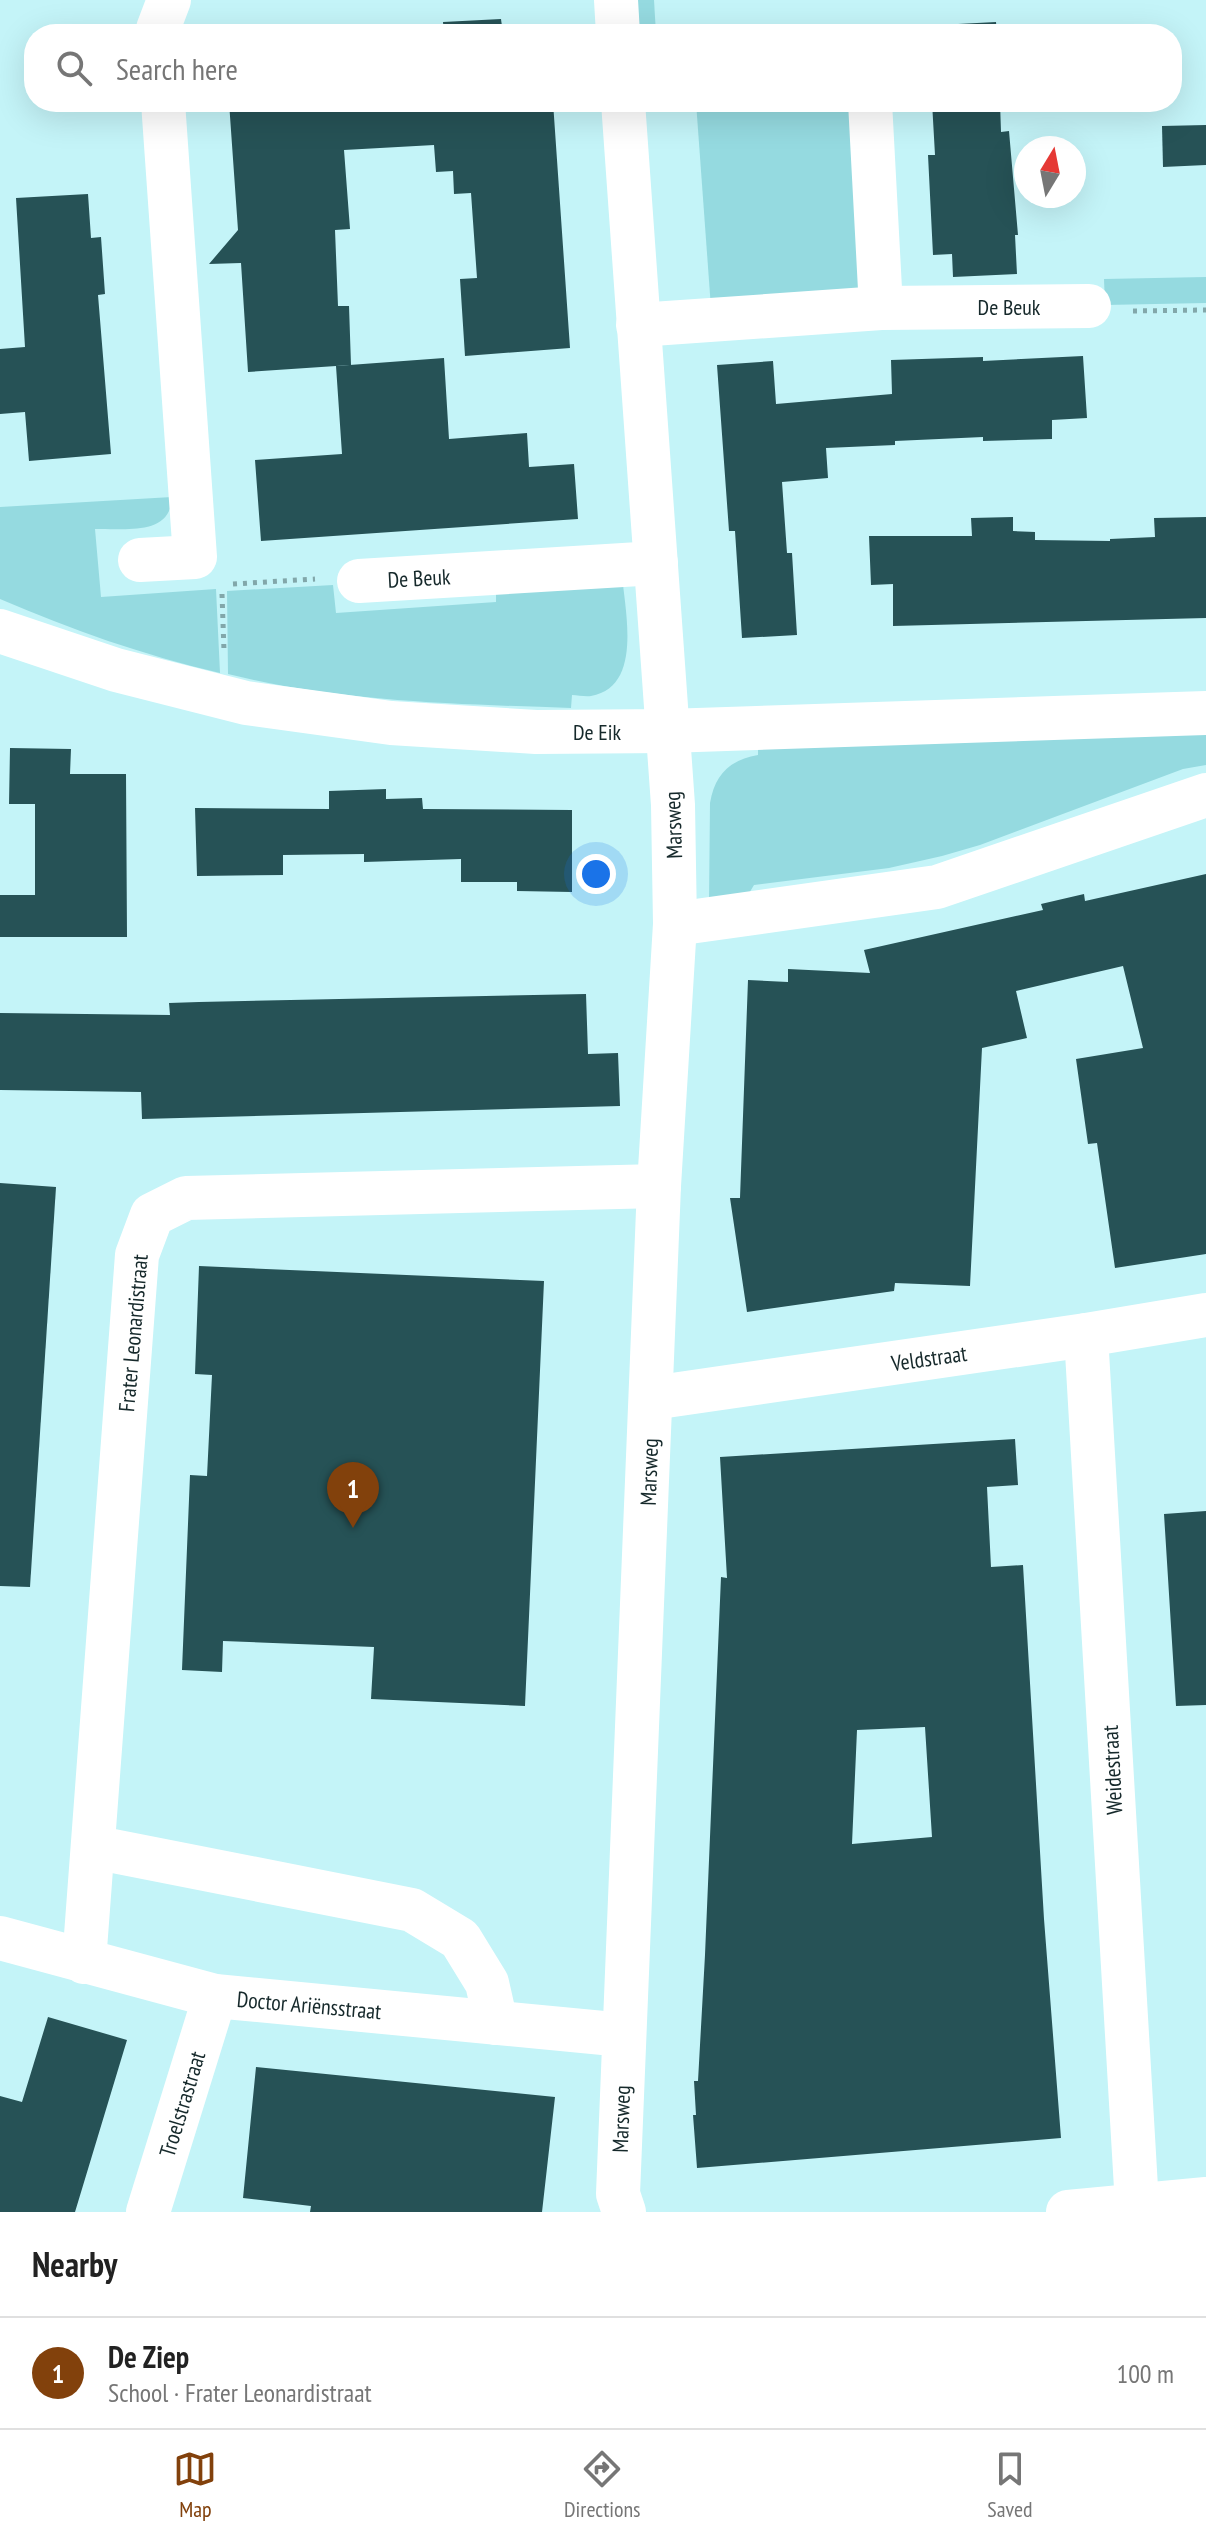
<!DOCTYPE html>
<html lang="en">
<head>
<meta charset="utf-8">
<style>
	:root { --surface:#fff; --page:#f6f6f6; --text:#222; --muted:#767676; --line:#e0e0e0; --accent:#82410c }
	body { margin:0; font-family:"PT Sans Narrow",sans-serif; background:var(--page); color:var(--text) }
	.compass { position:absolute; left:1014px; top:136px; width:72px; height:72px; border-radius:50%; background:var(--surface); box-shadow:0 8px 32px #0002; rotate:10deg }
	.you { position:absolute; left:596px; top:874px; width:28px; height:28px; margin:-20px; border:6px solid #fff; border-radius:50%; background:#1a73e8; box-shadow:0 0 0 12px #1a73e833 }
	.badge { display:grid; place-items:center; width:52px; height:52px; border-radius:50%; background:var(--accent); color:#fff; font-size:26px; font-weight:700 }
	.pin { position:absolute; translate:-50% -66px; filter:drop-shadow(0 2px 4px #0008) }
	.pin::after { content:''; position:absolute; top:42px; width:28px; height:24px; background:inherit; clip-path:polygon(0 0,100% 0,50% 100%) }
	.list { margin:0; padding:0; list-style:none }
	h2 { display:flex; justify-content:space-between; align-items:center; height:104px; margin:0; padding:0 32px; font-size:34px }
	h2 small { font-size:26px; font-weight:400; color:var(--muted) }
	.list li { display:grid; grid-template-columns:52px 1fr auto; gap:24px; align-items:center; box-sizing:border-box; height:112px; padding:0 32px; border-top:2px solid var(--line) }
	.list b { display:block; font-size:30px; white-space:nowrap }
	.list p { margin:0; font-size:26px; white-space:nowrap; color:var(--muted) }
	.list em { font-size:26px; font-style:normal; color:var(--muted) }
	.icon { flex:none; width:44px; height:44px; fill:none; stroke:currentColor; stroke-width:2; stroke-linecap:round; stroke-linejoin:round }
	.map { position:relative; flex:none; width:1206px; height:2212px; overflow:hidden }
	.search { position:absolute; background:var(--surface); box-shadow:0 8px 32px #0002; left:24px; right:24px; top:24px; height:88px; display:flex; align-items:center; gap:20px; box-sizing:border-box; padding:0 28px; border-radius:32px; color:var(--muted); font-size:30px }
	.sheet { height:216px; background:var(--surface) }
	nav { display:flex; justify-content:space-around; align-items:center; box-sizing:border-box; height:112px; border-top:2px solid var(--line); background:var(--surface); font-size:22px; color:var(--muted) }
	nav a { display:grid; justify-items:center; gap:4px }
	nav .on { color:var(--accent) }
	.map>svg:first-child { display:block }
	.green { fill:#95dae0 }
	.building { fill:#265256; fill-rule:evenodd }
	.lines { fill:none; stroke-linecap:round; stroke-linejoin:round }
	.path { stroke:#82a7aa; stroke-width:5; stroke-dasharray:4 6; stroke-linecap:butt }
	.minor { stroke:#fff; stroke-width:44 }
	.labels { text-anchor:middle; stroke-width:8; stroke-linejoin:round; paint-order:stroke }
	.street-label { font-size:22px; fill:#16292b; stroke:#fff }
</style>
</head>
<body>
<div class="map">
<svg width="1206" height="2212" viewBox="0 0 1206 2212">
	<rect width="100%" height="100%" fill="#c4f4f8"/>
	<g class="green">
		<polygon points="637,0 654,0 656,34 640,34"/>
		<polygon points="696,102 857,102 866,288 711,308"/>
		<polygon points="1206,277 1206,303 1105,305 1104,279"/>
		<path d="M172,497C171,537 123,528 95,529L101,597L216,589L220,673C143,655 72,630 0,599V507Z"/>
		<path d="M622,575C625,611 643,687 591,696C585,697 578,695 572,695L571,708C456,704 340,702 228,674L227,591L333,585L336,613L496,602V591Z"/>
		<path d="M1206,734V765L1183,769L980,845L942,856L889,868L754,885L745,900L709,904L710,803C715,774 730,760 758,755V744Z"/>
	</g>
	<g class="building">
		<polygon points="501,19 503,34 444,34 443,22"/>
		<polygon points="996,22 997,34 958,34 958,24"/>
		<polygon points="229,102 553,102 570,348 465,356 460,279 477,278 471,193 454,194 453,171 436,172 434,145 344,150 350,229 335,230 338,306 349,306 351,365 248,372 241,263 209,264 238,230"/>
		<polygon points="932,102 1000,102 1001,132 1009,131 1018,235 1015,235 1017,274 953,277 952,254 933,255 928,155 935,155"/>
		<polygon points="1206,125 1206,165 1163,167 1162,126"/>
		<polygon points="88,194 91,238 101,237 105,294 98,295 111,454 29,461 25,412 0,414 0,349 25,347 16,198"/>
		<polygon points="1083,356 1087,418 1052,420 1052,439 983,441 983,437 895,441 895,445 826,448 828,478 782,482 787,553 792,553 797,635 742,638 735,531 729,531 717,365 773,361 776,404 892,394 891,360 983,357 983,361"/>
		<polygon points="444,358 449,439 527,433 529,467 574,464 578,519 261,541 255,460 342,454 336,366"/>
		<polygon points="1013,517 1013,531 1035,532 1035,540 1110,541 1110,539 1155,537 1154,518 1206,517 1206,618 893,626 893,584 871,585 869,536 972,536 971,518"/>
		<polygon points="10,748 71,749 70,774 126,774 127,937 0,937 0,895 35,895 35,804 9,804"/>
		<polygon points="386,789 386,799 422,798 423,809 572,810 572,892 517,891 517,882 461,882 461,859 364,862 364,854 283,855 283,875 197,876 195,808 329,809 329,791"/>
		<polygon points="1206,874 1206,1254 1115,1268 1097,1143 1088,1144 1076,1059 1143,1048 1123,966 1016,991 1027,1038 982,1048 970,1286 895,1283 894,1291 747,1312 730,1198 740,1198 748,980 788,982 788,969 870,973 864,950 1043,910 1041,904 1084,894 1085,901"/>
		<polygon points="586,994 588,1054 618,1053 620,1106 142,1119 141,1092 0,1090 0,1013 170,1015 169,1003 199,1002"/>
		<polygon points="0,1183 56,1187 30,1587 0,1586"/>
		<polygon points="199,1266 544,1281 525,1706 371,1699 374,1647 223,1641 222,1672 182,1670 190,1475 207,1476 212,1375 195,1374"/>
		<path d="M1015,1439L1018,1485L987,1487L991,1567L1023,1565L1044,1919L1061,2138L697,2168L693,2115H696L694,2081H698L705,1955L721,1577L727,1578L720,1457ZM925,1727L932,1837L852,1844L857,1730Z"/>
		<polygon points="1206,1511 1206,1705 1176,1706 1164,1514"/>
		<polygon points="48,2017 127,2040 75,2212 0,2212 0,2096 22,2102"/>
		<polygon points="256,2067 555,2097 542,2212 310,2212 311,2206 243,2198"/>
	</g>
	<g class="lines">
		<g class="path">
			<polyline points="1133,311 1206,310"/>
			<polyline points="233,584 315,579"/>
			<polyline points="222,594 224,651"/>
		</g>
		<g class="minor">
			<polyline points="616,0 618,34"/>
			<polyline points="158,34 158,29 169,0"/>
			<polyline points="623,102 673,805 675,924 659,1186 618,2194 624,2212"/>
			<polyline points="870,102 881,308"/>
			<polyline points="638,325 881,308 1089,306"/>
			<polyline points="140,560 195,557 163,102"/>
			<polyline points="359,581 656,563"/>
			<polyline points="0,631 116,670 246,703 391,723 536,732 667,731 1206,713"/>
			<polyline points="675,924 937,887 1206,795"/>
			<polyline points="1086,1335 1137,2205"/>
			<polyline points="652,1398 1086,1335 1206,1315"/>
			<polyline points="93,1847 412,1910 460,1939 487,1983 496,2023"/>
			<polyline points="0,1938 215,1996 624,2035"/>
			<polyline points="84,1962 137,1255 152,1215 186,1198 659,1186"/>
			<polyline points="148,2212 215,1996"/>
			<polyline points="1068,2212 1206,2199"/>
		</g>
	</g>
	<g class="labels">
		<g class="street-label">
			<text x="1009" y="315">De Beuk</text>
			<text transform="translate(419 578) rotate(-3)" y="8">De Beuk</text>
			<text x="597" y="740">De Eik</text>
			<text transform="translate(673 825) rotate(-92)" y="8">Marsweg</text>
			<text transform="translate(133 1333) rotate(-85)" y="8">Frater Leonardistraat</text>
			<text transform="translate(929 1358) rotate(-8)" y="8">Veldstraat</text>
			<text transform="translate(649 1472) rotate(-88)" y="8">Marsweg</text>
			<text transform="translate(1112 1770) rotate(-93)" y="8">Weidestraat</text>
			<text transform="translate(309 2005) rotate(5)" y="8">Doctor Ariënsstraat</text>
			<text transform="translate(182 2104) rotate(-73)" y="8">Troelstrastraat</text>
			<text transform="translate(621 2119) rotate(-88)" y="8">Marsweg</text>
		</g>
	</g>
</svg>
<svg class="compass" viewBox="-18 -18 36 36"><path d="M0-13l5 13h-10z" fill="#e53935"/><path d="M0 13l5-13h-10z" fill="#767676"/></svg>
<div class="you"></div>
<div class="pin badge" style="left:353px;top:1528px">1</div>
<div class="search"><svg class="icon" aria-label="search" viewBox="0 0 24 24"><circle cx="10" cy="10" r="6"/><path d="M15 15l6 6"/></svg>Search here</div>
</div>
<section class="sheet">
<h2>Nearby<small></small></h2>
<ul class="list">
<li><span class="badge">1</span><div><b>De Ziep</b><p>School · Frater Leonardistraat</p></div><em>100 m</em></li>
</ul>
</section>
<nav>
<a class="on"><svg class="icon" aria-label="map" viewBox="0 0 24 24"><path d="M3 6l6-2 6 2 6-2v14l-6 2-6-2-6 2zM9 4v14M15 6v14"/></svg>Map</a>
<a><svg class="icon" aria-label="directions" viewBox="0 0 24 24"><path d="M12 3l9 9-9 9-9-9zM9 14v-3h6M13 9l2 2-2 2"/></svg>Directions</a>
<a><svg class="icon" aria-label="saved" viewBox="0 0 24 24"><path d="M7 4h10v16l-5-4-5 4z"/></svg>Saved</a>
</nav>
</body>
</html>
